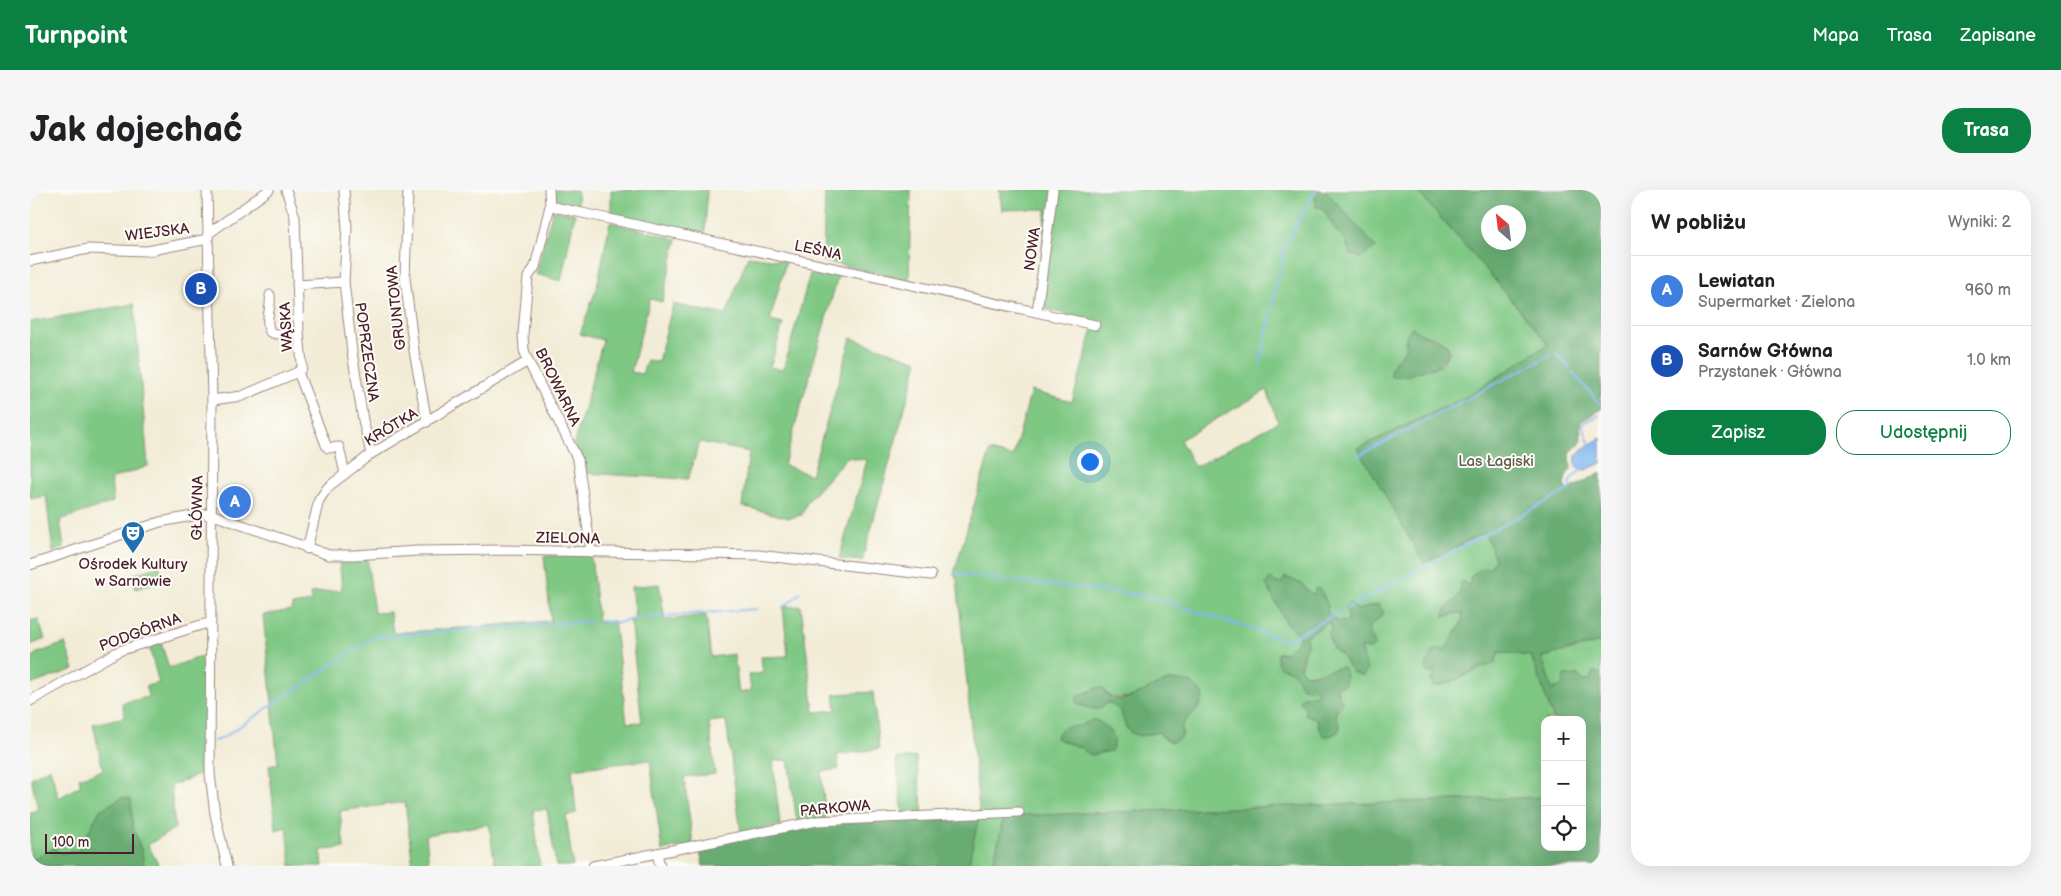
<!DOCTYPE html>
<html lang="pl">
<head>
<meta charset="utf-8">
<style>
	:root { --surface:#fff; --page:#f6f6f6; --text:#202124; --muted:#757577; --line:#e0e0e0; --accent:#0b8043 }
	body { margin:0; font-family:"Balsamiq Sans",sans-serif; background:var(--page); color:var(--text) }
	.controls { position:absolute; right:15px; bottom:15px; display:grid; overflow:hidden; border-radius:10px; box-shadow:0 5px 20px #0002 }
	.controls button { width:45px; height:45px; display:grid; place-items:center; padding:0; border:0; border-bottom:1px solid var(--line); background:var(--surface); color:var(--text); font:25px sans-serif }
	.compass { position:absolute; left:1451px; top:15px; width:45px; height:45px; border-radius:50%; background:var(--surface); box-shadow:0 5px 20px #0002; rotate:332deg }
	.scale { position:absolute; left:15px; bottom:12px; width:89px; box-sizing:border-box; padding-left:5px; border:2px solid #4a1f2b; border-top:0; font-size:14px; line-height:18px; white-space:nowrap; color:#4a1f2b; -webkit-text-stroke:4px #fdfcf7; paint-order:stroke }
	.you { position:absolute; left:1059px; top:271px; width:18px; height:18px; margin:-12px; border:4px solid #fff; border-radius:50%; background:#1a73e8; box-shadow:0 0 0 8px #1a73e833 }
	.badge { display:grid; place-items:center; width:32px; height:32px; border-radius:50%; background:var(--accent); color:#fff; font-size:16px; font-weight:700 }
	.pin { position:absolute; translate:-50% -50%; border:2px solid #fff; box-shadow:0 1px 5px #0006 }
	.list { margin:0; padding:0; list-style:none }
	h2 { display:flex; justify-content:space-between; align-items:center; height:65px; margin:0; padding:0 20px; font-size:21px }
	h2 small { font-size:16px; font-weight:400; color:var(--muted) }
	.list li { display:grid; grid-template-columns:32px 1fr auto; gap:15px; align-items:center; box-sizing:border-box; height:70px; padding:0 20px; border-top:1px solid var(--line) }
	.list b { display:block; font-size:19px; white-space:nowrap }
	.list p { margin:0; font-size:16px; white-space:nowrap; color:var(--muted) }
	.list em { font-size:16px; font-style:normal; color:var(--muted) }
	.actions { display:flex; gap:10px; padding:15px 20px }
	.actions a { flex:1; padding:11px 0; border:1px solid var(--accent); border-radius:20px; text-align:center; font-size:18px; color:var(--accent) }
	.actions .main { background:var(--accent); color:#fff }
	.icon { flex:none; width:28px; height:28px; fill:none; stroke:currentColor; stroke-width:2; stroke-linecap:round; stroke-linejoin:round }
	.map { position:relative; flex:none; width:1571px; height:676px; overflow:hidden; border-radius:20px }
	header { display:flex; align-items:center; gap:30px; box-sizing:border-box; height:70px; padding:0 25px; background:var(--accent); color:#fff }
	header strong { font-size:24px }
	nav { display:flex; gap:28px; margin-inline-start:auto; font-size:18px }
	.intro { display:flex; align-items:center; justify-content:space-between; box-sizing:border-box; height:120px; padding:0 30px }
	h1 { margin:0; font-size:35px }
	.button { padding:12px 22px; border-radius:20px; background:var(--accent); color:#fff; font-size:18px; font-weight:700 }
	main { display:flex; gap:30px; padding:0 30px }
	aside { flex:1; background:var(--surface); border-radius:20px; box-shadow:0 5px 20px #0002 }
	.map>svg:first-child { display:block }
	.green { fill:#7fc884; stroke:#647458; fill-rule:evenodd }
	.forest { fill:#67ac72; stroke:#58664e; fill-rule:evenodd }
	.water { fill:#82b7f0; stroke:#666b8e }
	.lines { fill:none; stroke-linecap:round; stroke-linejoin:round }
	.stream { stroke:#82b7f0; stroke-width:2 }
	.minor-casing { stroke:#9e8680; stroke-width:11 }
	.minor { stroke:#fff; stroke-width:9 }
	.labels { text-anchor:middle; stroke-width:4; stroke-linejoin:round; paint-order:stroke }
	.street-label { font-size:15px; fill:#4a1f2b; stroke:#fdfcf7 }
	.park-label { font-size:15px; fill:#5d5a4a; stroke:#fdfcf7 }
	.poi-label { font-size:15px; fill:#4a1f2b; stroke:#fdfcf7 }
</style>
</head>
<body>
<header>
<strong>Turnpoint</strong>
<nav><a>Mapa</a><a>Trasa</a><a>Zapisane</a></nav>
</header>
<div class="intro"><h1>Jak dojechać</h1><a class="button">Trasa</a></div>
<main>
<div class="map">
<svg width="1571" height="676" viewBox="0 0 1571 676">
	<rect width="100%" height="100%" fill="#fdfcf7"/>
	<filter id="ink" filterUnits="userSpaceOnUse"><feTurbulence type="fractalNoise" baseFrequency=".02" numOctaves="2"/><feDisplacementMap in="SourceGraphic" scale="10" xChannelSelector="R" yChannelSelector="G"/><feConvolveMatrix kernelMatrix="1 2 1 2 8 2 1 2 1" color-interpolation-filters="sRGB"/></filter>
	<filter id="wash" filterUnits="userSpaceOnUse"><feTurbulence type="fractalNoise" baseFrequency=".0096" numOctaves="4" result="noise"/><feDisplacementMap in="SourceGraphic" scale="20" xChannelSelector="R" yChannelSelector="G"/><feGaussianBlur stdDeviation="1.12" result="paint"/><feColorMatrix in="noise" values="0 0 0 0 0 0 0 0 0 0 0 0 0 0 0 0 0 1.4 0 .05"/><feComposite in="paint" operator="in"/></filter>
	<g filter="url(#wash)">
		<rect width="100%" height="100%" fill="#f2ecd6"/>
		<g class="green">
			<polygon points="522,0 547,0 548,19 524,12"/>
			<polygon points="581,0 677,0 675,46 581,27"/>
			<polygon points="795,0 881,0 879,90 793,71"/>
			<path d="M969,0H1290L1285,7L1316,51L1320,64L1345,57L1295,0H1386L1454,77L1518,154L1440,205L1455,342L1465,369C1459,384 1443,391 1431,399L1428,408L1416,418L1415,427L1427,423L1434,424C1431,438 1424,447 1417,459C1410,470 1407,483 1403,496C1425,496 1443,478 1464,474L1469,462L1501,466L1524,530H1515V607L974,626L963,676H938L949,619L927,390L924,383L960,261L983,267L1001,201L1042,212L1065,132L1007,117L1016,19L972,20ZM1388,143L1407,148L1417,155L1419,161L1412,175L1374,186L1360,181L1367,168L1375,160L1376,147ZM1237,200L1248,232L1165,277L1150,250ZM1255,387L1272,394L1281,404H1284L1298,415L1297,423L1308,432H1316L1319,429L1318,424L1326,419L1331,420L1343,415L1353,425L1339,436L1338,445L1343,449L1338,459L1331,457L1335,472L1318,477L1313,466L1305,461L1299,442L1301,438V433L1298,432L1275,447L1277,456L1273,460V471L1270,477L1272,482L1280,485L1290,483L1309,496L1307,499L1308,505L1312,511V516L1305,522L1310,537L1289,539L1287,530L1275,517V506L1285,505L1289,501L1288,500L1272,497C1269,492 1269,487 1265,483C1257,474 1247,482 1247,465L1250,462L1255,463L1268,451L1270,446L1257,434L1240,388L1246,393L1252,394ZM1069,497L1072,498L1076,504L1087,508L1173,504C1173,519 1159,525 1152,536V547L1133,548L1129,542L1110,546L1096,538L1091,521L1080,513H1077L1068,519L1048,515L1051,504L1059,503Z"/>
			<polygon points="523,20 545,24 531,91 505,84"/>
			<polygon points="580,32 647,49 632,112 620,109 601,182 612,184 617,170 628,172 643,114 696,125 718,66 756,71 740,131 753,134 740,177 753,180 782,77 809,83 754,275 781,285 821,148 888,171 832,371 809,369 837,270 817,267 777,312 772,325 759,328 712,316 719,262 670,252 658,289 551,283 544,254 573,150 550,144 567,97"/>
			<polygon points="104,114 118,276 81,289 83,312 30,330 34,358 23,362 16,306 0,309 0,132"/>
			<polygon points="561,365 568,432 584,431 597,533 612,532 600,431 605,429 601,397 629,394 635,430 676,425 681,467 704,464 709,503 721,501 719,485 733,483 731,467 758,466 753,417 771,416 784,522 806,520 804,504 843,502 849,559 807,565 809,579 791,582 796,629 767,632 758,570 743,571 750,635 711,643 696,530 679,532 685,584 654,587 663,654 632,661 620,570 542,579 546,623 536,626 543,676 526,676 517,619 503,620 510,676 465,676 459,634 396,645 399,676 383,676 375,612 310,621 314,658 291,660 293,676 261,676 257,637 246,640 239,576 248,574 233,425 262,420 262,415 282,412 281,403 312,400 309,368 337,367 344,423 360,422 363,443 521,431 514,366"/>
			<polygon points="130,376 132,391 105,399 102,385"/>
			<polygon points="8,429 15,449 0,455 0,431"/>
			<polygon points="130,449 139,478 175,465 175,582 141,596 145,638 118,655 129,676 0,676 0,623 8,619 1,588 20,578 29,608 51,595 49,588 73,580 63,534 95,527 92,513 118,507 116,496 129,493 118,453"/>
			<polygon points="1571,452 1571,481 1569,485 1566,482 1560,489 1554,492 1548,485 1534,486 1533,495 1522,500 1512,467"/>
			<polygon points="35,453 44,479 0,495 0,469 5,464"/>
			<polygon points="886,567 893,623 873,625 866,569"/>
		</g>
		<g class="forest">
			<polygon points="1290,0 1296,1 1346,57 1330,68 1320,64 1316,51 1306,41 1292,17 1286,17 1285,7"/>
			<path d="M1386,0H1571V219L1550,232L1551,252L1540,263L1541,279L1536,286L1534,295L1537,301L1571,282V452L1512,467L1522,500L1533,495L1534,486L1548,485L1554,492L1560,489L1563,482H1566L1569,485L1571,481V676H963L974,626L1515,607V657H1552V530H1524L1501,466L1469,462L1464,474C1442,478 1425,494 1403,496L1401,491L1405,484L1396,482L1397,473L1403,460L1416,459L1431,434L1433,424L1427,423L1414,427L1416,418C1424,411 1432,406 1430,393L1434,391L1437,395H1440V387L1451,379L1462,376L1465,369L1455,342L1394,373L1328,258L1440,205L1518,154L1454,77ZM1458,22H1488V52H1458Z"/>
			<path d="M1382,137C1393,148 1406,147 1417,155L1419,161L1409,176L1374,186L1361,187V178L1375,160L1377,144Z"/>
			<path d="M1255,387L1272,394L1281,404H1284L1285,399H1290L1298,415L1297,423L1308,432L1318,431V424L1314,418L1320,413L1328,420L1348,414L1354,422L1338,439C1339,446 1346,449 1344,456L1340,459L1331,458L1337,480L1333,486L1322,482L1311,464L1303,459L1298,445L1301,438V433L1298,432L1275,447L1278,454C1273,462 1272,469 1270,477L1272,482L1280,485L1311,477L1314,478L1316,486L1315,495L1309,496L1307,499L1308,505L1313,512L1305,522L1310,537L1308,542C1291,552 1292,543 1287,530L1275,524V517L1269,510L1275,506L1287,504L1288,500L1272,497C1264,482 1266,482 1250,477L1247,472V463H1256L1268,451L1270,446L1257,434L1236,394L1241,388L1246,393H1252Z"/>
			<path d="M1142,490L1162,493L1173,504C1173,519 1159,525 1152,536V547L1143,552L1136,550L1129,542L1110,546L1101,543L1095,535L1091,521L1080,513H1077L1069,519H1062L1045,512L1048,506L1069,497L1073,498C1083,522 1112,501 1127,495C1132,493 1137,491 1142,490Z"/>
			<path d="M1064,529C1072,532 1083,542 1085,551L1081,561L1061,565L1049,557L1027,549L1026,546C1038,530 1040,540 1052,535C1056,533 1060,531 1064,529Z"/>
			<polygon points="93,607 101,609 103,638 112,661 114,676 0,676 0,671 24,658 30,663 48,661 70,620"/>
			<polygon points="949,627 938,676 673,676 669,656 786,633"/>
		</g>
		<polygon class="water" points="1571,248 1571,273 1556,280 1550,279 1546,274 1546,265 1557,256"/>
		<g class="lines">
			<g class="stream">
				<polyline points="1526,163 1539,178"/>
				<polyline points="1230,175 1254,58 1285,0"/>
				<polyline points="1542,182 1571,215"/>
				<polyline points="1560,255 1552,234 1569,225"/>
				<polyline points="1326,267 1520,165"/>
				<polyline points="924,384 1118,406 1256,450 1259,449"/>
				<polyline points="753,417 759,413 770,403"/>
				<polyline points="569,431 587,433 609,428 726,419"/>
				<polyline points="1261,448 1542,298 1540,293 1541,289 1552,279"/>
				<polyline points="184,551 191,549 344,447 560,431"/>
				<polyline points="200,668 202,676"/>
			</g>
		</g>
	</g>
	<g filter="url(#ink)">
		<g class="lines">
			<g class="minor-casing">
				<g id="minor">
					<polyline points="177,0 178,44"/>
					<polyline points="256,0 265,27 269,143 272,174 272,178 268,182 296,255 298,258 309,257 315,284"/>
					<polyline points="314,0 317,38 314,92 322,162 333,230 341,264"/>
					<polyline points="378,0 375,88 384,161 397,232"/>
					<polyline points="519,0 520,16 505,77 498,87 493,144 494,160 498,171 548,270 561,362"/>
					<polyline points="520,16 1065,135"/>
					<polyline points="0,71 58,59 117,61 178,49"/>
					<polyline points="267,95 314,92"/>
					<path d="M240,105C242,119 234,129 240,142L246,144L269,143"/>
					<polyline points="1007,122 1023,0"/>
					<polyline points="182,210 212,206 268,182"/>
					<polyline points="277,359 289,310 298,297 341,264 498,171"/>
					<polyline points="0,375 130,332 173,324 186,326 299,365 324,365 387,361 474,360 728,365 901,385"/>
					<polyline points="0,511 89,461 174,434 179,434"/>
					<polyline points="627,663 630,676"/>
					<polyline points="197,676 185,624 180,584 182,210 178,44 239,0"/>
					<polyline points="563,676 787,631 989,622"/>
				</g>
			</g>
			<use href="#minor" class="minor"/>
		</g>
	</g>
	<defs>
		<g id="theatre-pin" transform="scale(1.25)"><path d="M0 17L-7.5 6A9.5 9.5 0 1 1 7.5 6Z" fill="#1f6fb2" stroke="#fdfcf7"/><path d="M-5-5.5Q0-4 5-5.5V0Q5 5 0 6Q-5 5-5 0ZM-3.3-2.5H-1v1.5H-3.3ZM1-2.5H3.3v1.5H1ZM-2.8 1Q0 5.5 2.8 1Z" fill="#fff"/></g>
	</defs>
	<g fill-rule="evenodd">
		<use href="#theatre-pin" x="103" y="343"/>
	</g>
	<g class="labels">
		<g class="street-label">
			<text transform="translate(127 42) rotate(-7)" y="5">WIEJSKA</text>
			<text transform="translate(1002 59) rotate(-82)" y="5">NOWA</text>
			<text transform="translate(788 60) rotate(12)" y="5">LEŚNA</text>
			<text transform="translate(366 118) rotate(-96)" y="5">GRUNTOWA</text>
			<text transform="translate(256 137) rotate(-93)" y="5">WĄSKA</text>
			<text transform="translate(337 162) rotate(82)" y="5">POPRZECZNA</text>
			<text transform="translate(528 197) rotate(64)" y="5">BROWARNA</text>
			<text transform="translate(361 237) rotate(-31)" y="5">KRÓTKA</text>
			<text transform="translate(167 318) rotate(-89)" y="5">GŁÓWNA</text>
			<text transform="translate(538 348) rotate(1)" y="5">ZIELONA</text>
			<text transform="translate(110 442) rotate(-20)" y="5">PODGÓRNA</text>
			<text transform="translate(805 618) rotate(-5)" y="5">PARKOWA</text>
		</g>
		<g class="park-label">
			<text x="1466" y="276">Las Łagiski</text>
		</g>
		<g class="poi-label">
			<text x="103" y="379">Ośrodek Kultury<tspan x="103" dy="17">w Sarnowie</tspan></text>
		</g>
	</g>
</svg>
<div class="controls">
<button>+</button>
<button>−</button>
<button><svg class="icon" aria-label="locate" viewBox="0 0 24 24"><circle cx="12" cy="12" r="6"/><path d="M12 2v4M12 18v4M2 12h4M18 12h4"/></svg></button>
</div>
<svg class="compass" viewBox="-18 -18 36 36"><path d="M0-13l5 13h-10z" fill="#e53935"/><path d="M0 13l5-13h-10z" fill="#757577"/></svg>
<div class="scale">100 m</div>
<div class="you"></div>
<div class="pin badge" style="left:205px;top:312px;background:#3f7fe0">A</div>
<div class="pin badge" style="left:171px;top:99px;background:#1a4fb4">B</div>
</div>
<aside>
<h2>W pobliżu<small>Wyniki: 2</small></h2>
<ul class="list">
<li><span class="badge" style="background:#3f7fe0">A</span><div><b>Lewiatan</b><p>Supermarket · Zielona</p></div><em>960 m</em></li>
<li><span class="badge" style="background:#1a4fb4">B</span><div><b>Sarnów Główna</b><p>Przystanek · Główna</p></div><em>1.0 km</em></li>
</ul>
<div class="actions"><a class="main">Zapisz</a><a>Udostępnij</a></div>
</aside>
</main>
</body>
</html>
